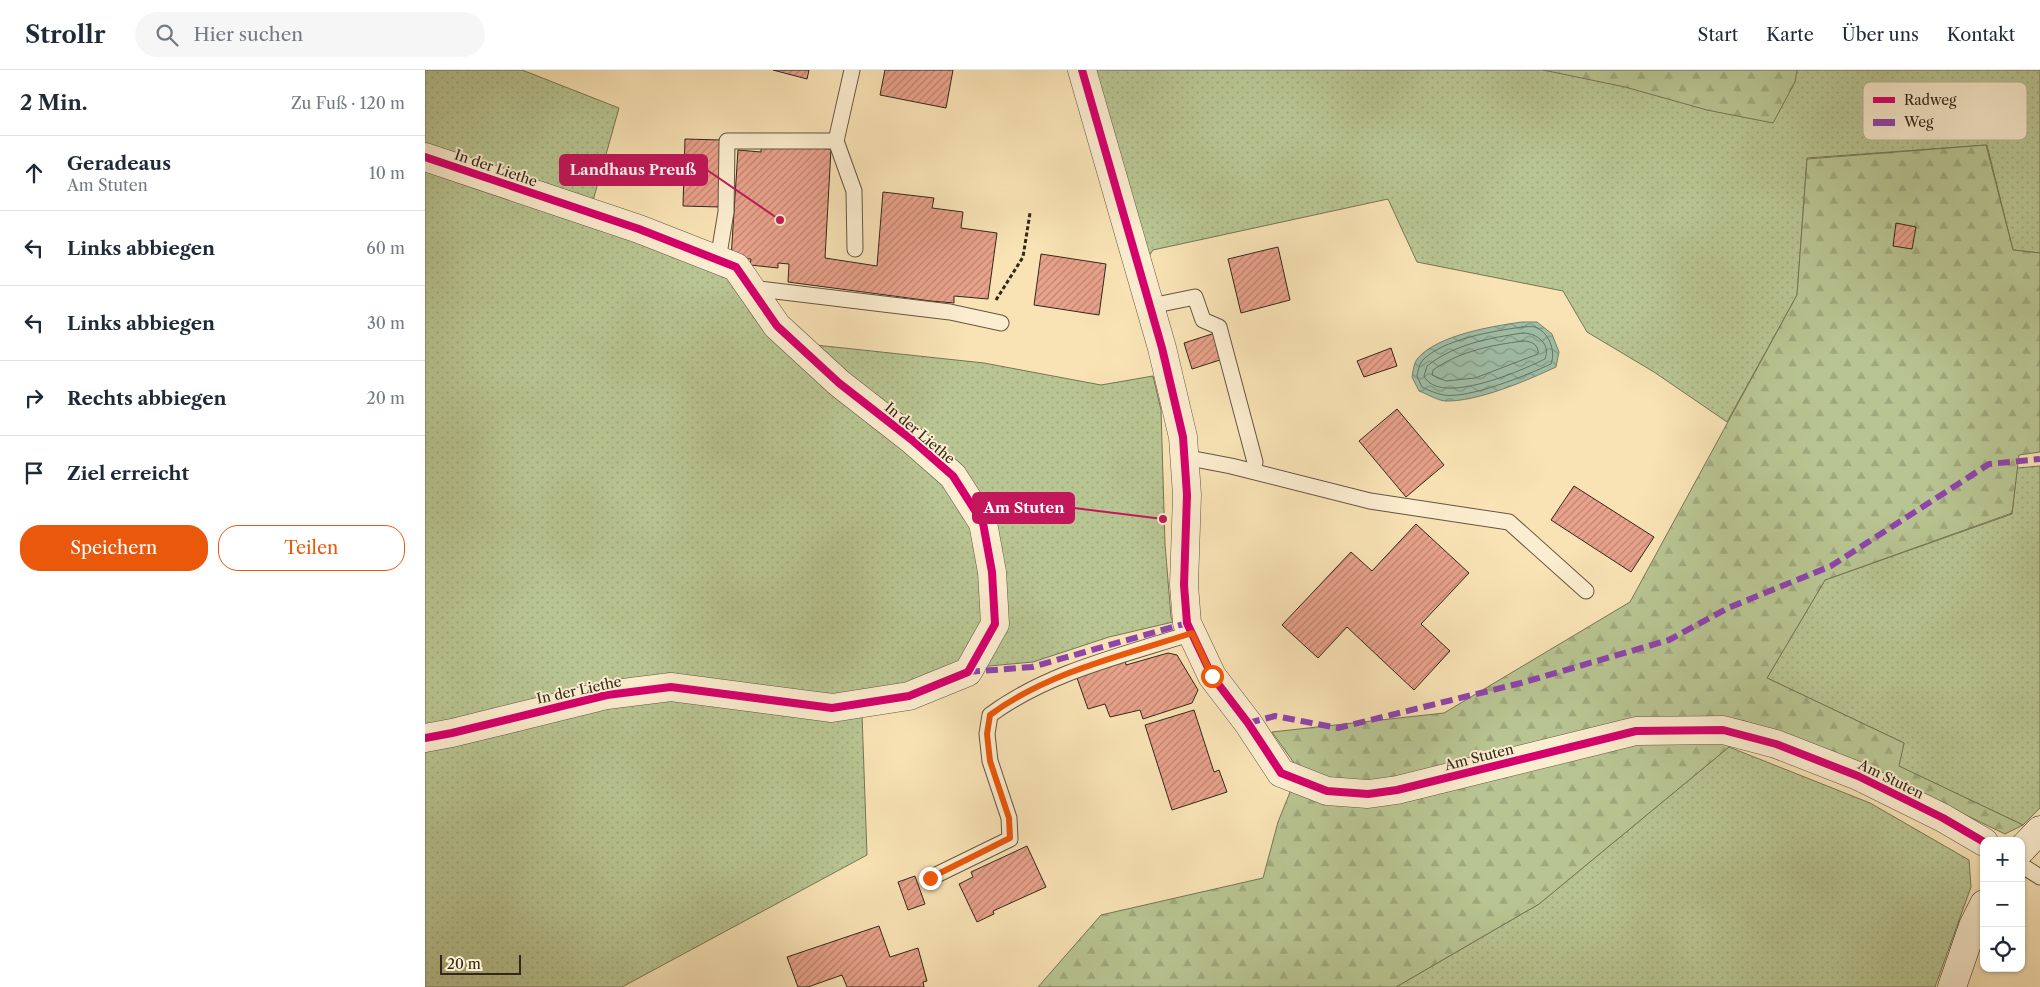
<!DOCTYPE html>
<html lang="de">
<head>
<meta charset="utf-8">
<style>
	:root { --surface:#fff; --page:#f6f6f7; --text:#1f2937; --muted:#747a83; --line:#e0e1e3; --accent:#ea580c }
	body { margin:0; font-family:"Libre Caslon Text",serif; background:var(--page); color:var(--text) }
	.controls { position:absolute; right:15px; bottom:15px; display:grid; overflow:hidden; border-radius:10px; box-shadow:0 1px 4px #0004 }
	.controls button { width:45px; height:45px; display:grid; place-items:center; padding:0; border:0; border-bottom:1px solid var(--line); background:var(--surface); color:var(--text); font:25px sans-serif }
	.scale { position:absolute; left:15px; bottom:12px; width:81px; box-sizing:border-box; padding-left:5px; border:2px solid #32271b; border-top:0; font-size:14px; line-height:18px; white-space:nowrap; color:#32271b; -webkit-text-stroke:4px #fbedcf; paint-order:stroke }
	.stop { position:absolute; width:15px; height:15px; margin:-11px; border:4px solid #ea580c; border-radius:50%; background:#fff }
	.stop.end { background:#ea580c; border-color:#fff; box-shadow:0 1px 5px #0008 }
	.list { margin:0; padding:0; list-style:none }
	h2 { display:flex; justify-content:space-between; align-items:center; height:65px; margin:0; padding:0 20px; font-size:21px }
	h2 small { font-size:16px; font-weight:400; color:var(--muted) }
	.list li { display:grid; grid-template-columns:32px 1fr auto; gap:15px; align-items:center; box-sizing:border-box; height:75px; padding:0 20px; border-top:1px solid var(--line) }
	.list b { display:block; font-size:19px; white-space:nowrap }
	.list p { margin:0; font-size:16px; white-space:nowrap; color:var(--muted) }
	.list em { font-size:16px; font-style:normal; color:var(--muted) }
	.actions { display:flex; gap:10px; padding:15px 20px }
	.actions a { flex:1; padding:11px 0; border:1px solid var(--accent); border-radius:20px; text-align:center; font-size:18px; color:var(--accent) }
	.actions .main { background:var(--accent); color:#fff }
	.icon { flex:none; width:28px; height:28px; fill:none; stroke:currentColor; stroke-width:2; stroke-linecap:round; stroke-linejoin:round }
	.map { position:relative; flex:none; width:1615px; height:917px; overflow:hidden }
	header { display:flex; align-items:center; gap:30px; box-sizing:border-box; height:70px; padding:0 25px; background:var(--surface); border-bottom:1px solid var(--line) }
	header strong { font-size:24px }
	nav { display:flex; gap:28px; margin-inline-start:auto; font-size:18px }
	.search { width:350px; height:45px; background:var(--page); display:flex; align-items:center; gap:12px; box-sizing:border-box; padding:0 18px; border-radius:28px; color:var(--muted); font-size:19px }
	main { display:flex }
	aside { flex:1; background:var(--surface) }
	.map>svg:first-child { display:block }
	.green { fill:url(#green-dots); stroke:#757656 }
	.forest { fill:url(#forest-firs); stroke:#757656 }
	.water { fill:url(#water-waves); stroke:#738270 }
	.lines { fill:none; stroke-linecap:round; stroke-linejoin:round }
	.shore { stroke:#687362; stroke-width:1 }
	.building { fill:url(#building-hatch); stroke:#32271b }
	.lane-casing { stroke:#645642; stroke-width:17 }
	.street-casing { stroke:#645642; stroke-width:29 }
	.secondary-casing { stroke:#32271b; stroke-width:29 }
	.path { stroke:#32271b; stroke-width:3; stroke-dasharray:4 2.5; stroke-linecap:butt }
	.lane { stroke:#fbedcf; stroke-width:15 }
	.street { stroke:#fbedcf; stroke-width:28 }
	.secondary { stroke:#fbedcf; stroke-width:28 }
	.quiet { stroke:#8e44ad; stroke-width:6; stroke-dasharray:12 6; stroke-linecap:butt }
	.cycleway-casing { stroke:#fbedcf; stroke-width:11 }
	.cycleway { stroke:#d6006c; stroke-width:8 }
	.route { stroke:#ea580c; stroke-width:6 }
	.labels { text-anchor:middle; stroke-width:4; stroke-linejoin:round; paint-order:stroke }
	.street-label { font-size:14px; fill:#32271b; stroke:#fbedcf }
	.key { fill:#fbedcf; stroke:#bfb299; stroke-width:1 }
	.key-label { font-size:14px; fill:#32271b }
	.leader { fill:none; stroke:#c2185b; stroke-width:2 }
	.callout-dot { fill:#c2185b; stroke:#fbedcf; stroke-width:2 }
	.callout { fill:#c2185b; stroke:#c2185b; stroke-width:2 }
	.callout-label { font-size:15px; text-anchor:middle; font-weight:bold; fill:#fff }
</style>
</head>
<body>
<header>
<strong>Strollr</strong>
<div class="search"><svg class="icon" aria-label="search" viewBox="0 0 24 24"><circle cx="10" cy="10" r="6"/><path d="M15 15l6 6"/></svg>Hier suchen</div>
<nav><a>Start</a><a>Karte</a><a>Über uns</a><a>Kontakt</a></nav>
</header>
<main>
<aside>
<h2>2 Min.<small>Zu Fuß · 120 m</small></h2>
<ul class="list">
<li><svg class="icon" aria-label="ahead" viewBox="0 0 24 24"><path d="M12 20V5M6 11l6-6 6 6"/></svg><div><b>Geradeaus</b><p>Am Stuten</p></div><em>10 m</em></li>
<li><svg class="icon" aria-label="left" viewBox="0 0 24 24"><path d="M17 20v-9H6M10 6l-5 5 5 5"/></svg><div><b>Links abbiegen</b></div><em>60 m</em></li>
<li><svg class="icon" aria-label="left" viewBox="0 0 24 24"><path d="M17 20v-9H6M10 6l-5 5 5 5"/></svg><div><b>Links abbiegen</b></div><em>30 m</em></li>
<li><svg class="icon" aria-label="right" viewBox="0 0 24 24"><path d="M7 20v-9h11M14 6l5 5-5 5"/></svg><div><b>Rechts abbiegen</b></div><em>20 m</em></li>
<li><svg class="icon" aria-label="arrive" viewBox="0 0 24 24"><path d="M6 21V4h12l-3 4 3 4H6"/></svg><div><b>Ziel erreicht</b></div></li>
</ul>
<div class="actions"><a class="main">Speichern</a><a>Teilen</a></div>
</aside>
<div class="map">
<svg width="1615" height="917" viewBox="0 0 1615 917">
	<defs>
		<pattern id="green-dots" width="8" height="8" patternUnits="userSpaceOnUse" patternTransform="scale(1.25)"><rect width="8" height="8" fill="#b8c592"/><path d="M2 2h.1M6 6h.1" fill="none" stroke="#9fa97d" stroke-width="1.8" stroke-linecap="round"/></pattern>
		<pattern id="forest-firs" width="22" height="20" patternUnits="userSpaceOnUse" patternTransform="scale(1.25)"><rect width="22" height="20" fill="#b8c592"/><path d="M5 1l3.5 6h-7zM16 11l3.5 6h-7z" fill="#9fa97d"/></pattern>
		<pattern id="water-waves" width="16" height="10" patternUnits="userSpaceOnUse" patternTransform="scale(1.25)"><rect width="16" height="10" fill="#9fbfa8"/><path d="M0 5q4-4 8 0t8 0" fill="none" stroke="#829b88"/></pattern>
		<pattern id="building-hatch" width="6" height="6" patternUnits="userSpaceOnUse" patternTransform="scale(1.25)"><rect width="6" height="6" fill="#e9a28b"/><path d="M-1 1l2-2M0 6l6-6M5 7l2-2" fill="none" stroke="#bd8471"/></pattern>
	</defs>
	<rect width="100%" height="100%" fill="#f9e3b5"/>
	<filter id="stains"><feTurbulence type="fractalNoise" baseFrequency=".004" numOctaves="4"/><feColorMatrix values="0 0 0 0 .2 0 0 0 0 .09 0 0 0 0 .02 0 0 0 .5 -.17"/></filter>
	<radialGradient id="worn" r=".72"><stop offset=".6" stop-color="#630" stop-opacity="0"/><stop offset="1" stop-color="#630" stop-opacity=".3"/></radialGradient>
	<g class="green">
		<polygon points="0,0 97,0 194,38 166,138 0,80"/>
		<polygon points="671,0 1615,0 1615,183 1588,180 1562,75 1382,88 1372,225 1302,352 1229,302 1162,262 1138,221 992,192 963,129 728,180 724,186"/>
		<polygon points="0,95 307,204 483,375 552,453 560,553 533,601 412,631 302,616 0,660"/>
		<polygon points="381,274 559,293 676,315 728,306 736,340 740,474 746,547 748,552 684,567 608,592 553,597 566,454"/>
		<polygon points="1615,396 1615,738 1598,755 1473,696 1479,673 1342,608 1400,510 1587,444 1592,398"/>
		<polygon points="247,623 437,644 442,785 197,917 0,917 0,673"/>
		<polygon points="1304,677 1445,733 1544,790 1546,817 1510,917 971,917 1114,834"/>
	</g>
	<g class="forest">
		<polygon points="1118,0 1372,0 1370,12 1348,53 1282,40 1200,17"/>
		<polygon points="1561,75 1588,180 1615,183 1615,382 1594,385 1587,443 1400,510 1342,608 1479,673 1474,696 1598,755 1580,764 1462,707 1317,650 1304,677 1114,834 971,917 613,917 676,845 838,808 853,752 874,700 847,662 1019,643 1205,532 1372,225 1382,89"/>
	</g>
	<path class="water" d="M1097,252H1112L1127,264L1134,282L1131,297C1101,311 1052,332 1020,331C1012,330 1002,324 994,321L987,307C988,301 989,292 993,288C1013,265 1068,256 1097,252Z"/>
	<g class="lines">
		<g class="shore">
			<path d="M1097,257C1101,257 1106,256 1110,257C1124,262 1131,281 1126,294C1102,305 1044,329 1019,325C1012,324 1003,320 997,317L992,306C993,301 994,295 997,291C1017,269 1069,261 1097,257Z"/>
			<path d="M1098,263C1112,263 1126,274 1120,289C1098,300 1014,337 999,306L1002,296C1030,274 1064,268 1098,263Z"/>
			<path d="M1098,271C1107,271 1114,275 1113,284L1050,308L1021,311L1007,305L1008,300C1035,281 1067,275 1098,271Z"/>
		</g>
	</g>
	<g class="building">
		<polygon points="348,0 384,0 382,9"/>
		<polygon points="460,0 528,0 521,38 455,25"/>
		<polygon points="260,69 296,70 295,137 258,136"/>
		<polygon points="336,75 406,79 400,188 452,196 458,122 509,128 507,138 538,142 536,158 572,163 563,229 529,226 529,233 506,231 363,212 364,194 353,193 353,198 325,195 326,189 306,188 313,80 336,82"/>
		<polygon points="1471,153 1491,157 1487,179 1468,176"/>
		<polygon points="853,177 865,230 816,243 803,189"/>
		<polygon points="616,184 681,194 674,245 609,235"/>
		<polygon points="790,263 798,289 767,299 759,273"/>
		<polygon points="966,278 972,296 939,307 932,291"/>
		<polygon points="972,339 1019,395 981,427 934,371"/>
		<polygon points="1149,416 1229,467 1206,502 1126,450"/>
		<polygon points="991,454 1044,503 996,554 1025,581 989,620 922,557 893,588 857,555 926,482 947,501"/>
		<polygon points="743,583 752,585 773,620 767,633 718,649 715,640 685,647 680,634 663,639 652,608 700,589 701,595"/>
		<polygon points="769,640 789,702 794,700 802,722 747,740 720,655"/>
		<polygon points="602,776 621,817 568,841 569,844 552,852 534,814 548,807 546,802"/>
		<polygon points="490,806 500,834 483,840 473,812"/>
		<polygon points="454,856 465,887 493,878 502,911 498,912 499,917 422,917 417,905 383,917 373,917 362,887"/>
	</g>
	<g class="lines">
		<g class="lane-casing">
			<g id="lane">
				<polyline points="411,71 429,121 430,179"/>
				<polyline points="293,190 301,142 302,71 411,71 427,0"/>
				<polyline points="326,218 525,242 576,253"/>
				<polyline points="726,236 770,227 778,250 794,257 830,392 828,401"/>
				<polyline points="759,387 806,396 945,431 1084,452 1161,521"/>
				<polyline points="1596,795 1615,807"/>
				<path d="M505,808L585,769L584,748L565,691L562,664L565,645C623,602 699,585 767,563"/>
			</g>
		</g>
		<g class="street-casing">
			<g id="street">
				<polyline points="657,0 737,278 758,367 762,425 759,515 762,553 787,606 823,653 856,703 902,721 943,724 972,720 1211,661 1298,660 1351,674 1433,706 1518,748 1559,772"/>
				<polyline points="0,87 214,159 311,197 352,256 414,313 487,370 528,406 558,453 567,502 570,554 543,602 484,626 407,638 246,617 182,625 27,663 0,668"/>
			</g>
		</g>
		<g class="secondary-casing">
			<g id="secondary">
				<polyline points="1596,780 1615,760"/>
				<polyline points="1527,917 1548,856 1559,834"/>
			</g>
		</g>
		<polyline class="path" points="571,230 598,187 605,143"/>
		<use href="#lane" class="lane"/>
		<use href="#street" class="street"/>
		<use href="#secondary" class="secondary"/>
		<g class="quiet">
			<polyline points="543,602 607,597 762,553"/>
			<polyline points="823,653 850,646 913,658 1096,613 1244,570 1303,538 1406,496 1564,394 1615,389"/>
		</g>
		<g class="cycleway-casing">
			<g id="cycleway">
				<polyline points="657,0 737,278 758,367 762,425 759,515 762,553 787,606 823,653 856,703 902,721 943,724 972,720 1211,661 1298,660 1351,674 1433,706 1518,748 1559,772"/>
				<polyline points="0,87 214,159 311,197 352,256 414,313 487,370 528,406 558,453 567,502 570,554 543,602 484,626 407,638 246,617 182,625 27,663 0,668"/>
			</g>
		</g>
		<use href="#cycleway" class="cycleway"/>
	</g>
	<g class="lines">
		<path class="route" d="M505,808L585,768L584,748L565,691L562,664L565,645C623,602 699,585 767,563L787,606"/>
	</g>
	<g class="labels">
		<g class="street-label">
			<text transform="translate(71 98) rotate(19)" y="5">In der Liethe</text>
			<text transform="translate(495 363) rotate(40)" y="5">In der Liethe</text>
			<text transform="translate(154 620) rotate(-12)" y="5">In der Liethe</text>
			<text transform="translate(1054 687) rotate(-14)" y="5">Am Stuten</text>
			<text transform="translate(1466 709) rotate(26)" y="5">Am Stuten</text>
		</g>
	</g>
	<rect x="1438" y="12" width="164" height="58" rx="8" class="key"/>
	<rect x="1448" y="27" width="22" height="6" fill="#d6006c"/>
	<rect x="1448" y="49" width="22" height="7" fill="#8e44ad"/>
	<g class="key-label">
		<text x="1479" y="35">Radweg</text>
		<text x="1479" y="57">Weg</text>
	</g>
	<path class="leader" d="M355 150L282 100M738 449L649 438"/>
	<g class="callout-dot">
		<circle cx="355" cy="150" r="5"/>
		<circle cx="738" cy="449" r="5"/>
	</g>
	<g class="callout">
		<rect x="135" y="85" width="147" height="30" rx="5"/>
		<rect x="548" y="423" width="101" height="30" rx="5"/>
	</g>
	<g class="callout-label">
		<text x="208" y="105">Landhaus Preuß</text>
		<text x="599" y="443">Am Stuten</text>
	</g>
	<rect width="100%" height="100%" filter="url(#stains)"/>
	<rect width="100%" height="100%" fill="url(#worn)"/>
</svg>
<div class="controls">
<button>+</button>
<button>−</button>
<button><svg class="icon" aria-label="locate" viewBox="0 0 24 24"><circle cx="12" cy="12" r="6"/><path d="M12 2v4M12 18v4M2 12h4M18 12h4"/></svg></button>
</div>
<div class="scale">20 m</div>
<div class="stop" style="left:787px;top:606px"></div>
<div class="stop end" style="left:505px;top:808px"></div>
</div>
</main>
</body>
</html>
